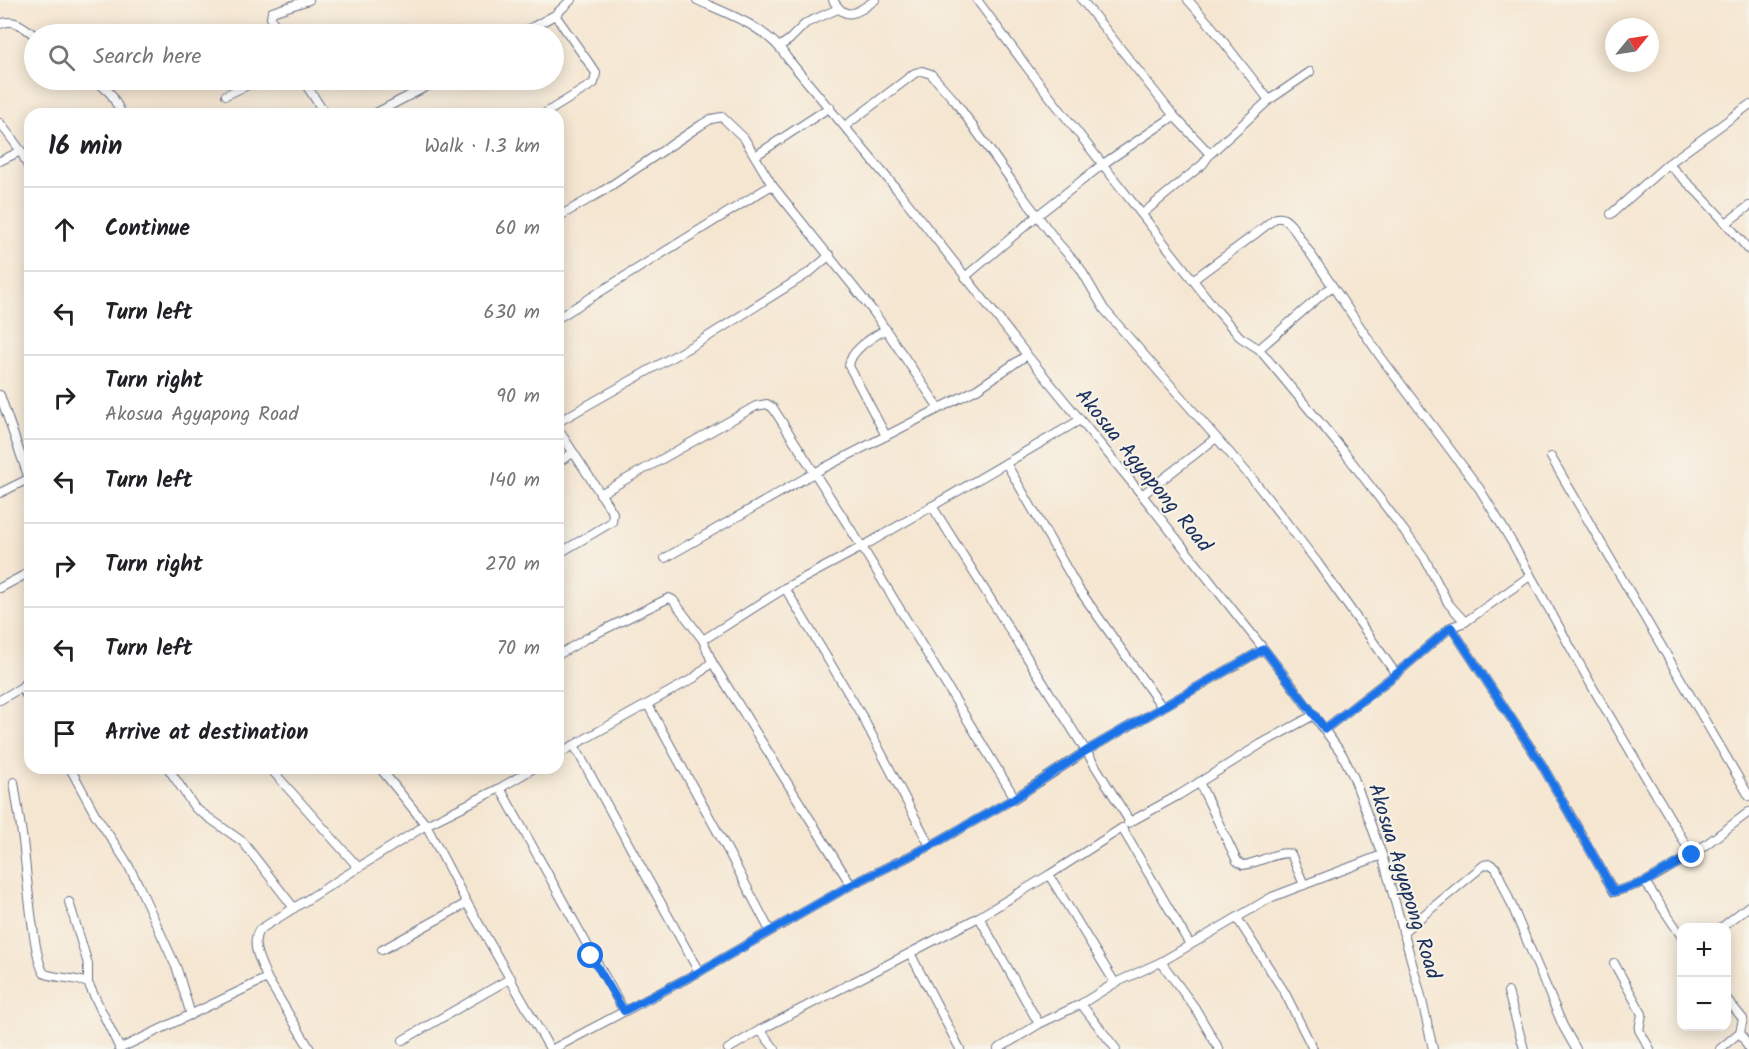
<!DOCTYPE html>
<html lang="en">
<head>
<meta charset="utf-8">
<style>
	:root { --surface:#fff; --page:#f6f6f6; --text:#202124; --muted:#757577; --line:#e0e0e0 }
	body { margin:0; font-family:Kalam,sans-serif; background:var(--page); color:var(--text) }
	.controls { position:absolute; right:18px; bottom:18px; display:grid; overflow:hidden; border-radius:12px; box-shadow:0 3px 15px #0003 }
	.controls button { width:54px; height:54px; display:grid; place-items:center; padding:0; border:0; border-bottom:2px solid var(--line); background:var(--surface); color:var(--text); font:30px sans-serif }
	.compass { position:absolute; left:1605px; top:18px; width:54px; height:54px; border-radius:50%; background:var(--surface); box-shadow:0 3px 15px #0003; rotate:60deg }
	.stop { position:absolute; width:18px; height:18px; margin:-14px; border:4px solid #1a73e8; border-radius:50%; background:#fff }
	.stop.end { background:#1a73e8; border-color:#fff; box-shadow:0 2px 6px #0008 }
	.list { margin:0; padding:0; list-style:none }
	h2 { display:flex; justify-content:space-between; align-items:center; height:78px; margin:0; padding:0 24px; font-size:26px }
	h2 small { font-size:20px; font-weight:400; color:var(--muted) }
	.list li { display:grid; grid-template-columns:39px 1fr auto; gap:18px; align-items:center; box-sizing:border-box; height:84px; padding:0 24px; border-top:2px solid var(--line) }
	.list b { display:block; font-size:22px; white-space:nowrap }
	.list p { margin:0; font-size:20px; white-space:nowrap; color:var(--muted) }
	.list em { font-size:20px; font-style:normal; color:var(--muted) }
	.icon { flex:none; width:33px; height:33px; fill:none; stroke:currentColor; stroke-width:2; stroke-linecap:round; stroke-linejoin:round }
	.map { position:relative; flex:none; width:1749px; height:1049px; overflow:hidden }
	.search { position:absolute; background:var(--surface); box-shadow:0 3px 15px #0003; left:24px; top:24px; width:540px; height:66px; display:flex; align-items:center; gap:15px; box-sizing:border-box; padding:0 21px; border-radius:33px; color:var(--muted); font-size:22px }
	.panel { position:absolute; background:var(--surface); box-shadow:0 3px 15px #0003; left:24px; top:108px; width:540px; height:666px; border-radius:18px }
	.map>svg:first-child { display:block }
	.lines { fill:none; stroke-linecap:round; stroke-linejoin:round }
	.minor-casing { stroke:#676f86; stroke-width:10 }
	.minor { stroke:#fff; stroke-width:8 }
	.route { stroke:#1a73e8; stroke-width:8 }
	.labels { text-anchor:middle; stroke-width:4.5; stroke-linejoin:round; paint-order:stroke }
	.street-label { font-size:21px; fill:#1b2f5e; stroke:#f7f3e8 }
</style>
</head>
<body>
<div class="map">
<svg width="1749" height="1049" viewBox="0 0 1749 1049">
	<rect width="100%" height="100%" fill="#f7f3e8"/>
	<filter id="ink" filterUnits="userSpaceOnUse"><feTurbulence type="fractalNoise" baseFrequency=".0167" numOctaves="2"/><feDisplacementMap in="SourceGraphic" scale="12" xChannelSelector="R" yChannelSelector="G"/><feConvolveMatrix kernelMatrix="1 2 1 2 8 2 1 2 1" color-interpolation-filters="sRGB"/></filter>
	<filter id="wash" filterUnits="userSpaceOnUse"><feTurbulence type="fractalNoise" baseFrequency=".008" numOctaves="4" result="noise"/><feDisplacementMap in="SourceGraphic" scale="24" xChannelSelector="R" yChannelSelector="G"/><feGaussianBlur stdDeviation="1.35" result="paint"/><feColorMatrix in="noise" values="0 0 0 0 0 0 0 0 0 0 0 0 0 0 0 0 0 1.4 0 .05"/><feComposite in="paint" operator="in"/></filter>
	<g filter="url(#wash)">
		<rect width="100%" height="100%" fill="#f5e6d1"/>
	</g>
	<g filter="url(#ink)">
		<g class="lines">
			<g class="minor-casing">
				<g id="minor">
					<path d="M697,0C730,15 768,27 788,59L899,192L1027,355L1142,495L1285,676L1342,754L1354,778L1382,855L1420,992L1433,1049"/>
					<path d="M833,0C846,23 858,12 875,0"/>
					<polyline points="977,0 1029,70 1214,307 1240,337 1259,349 1342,449 1424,557 1448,603 1465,622"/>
					<polyline points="1082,0 1174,116 1210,154"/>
					<polyline points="1188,0 1212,27 1269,100"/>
					<path d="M0,24C14,18 24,27 34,35"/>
					<polyline points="279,34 271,18 272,12 309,0"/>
					<polyline points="520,34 555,15 571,0"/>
					<polyline points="780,46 789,40 806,23 838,9"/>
					<polyline points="96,80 111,94 122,114"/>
					<polyline points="303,80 325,114"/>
					<polyline points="226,95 259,80"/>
					<polyline points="374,114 439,80"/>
					<polyline points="544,114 594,83 596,73 555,15"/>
					<polyline points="0,123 21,151"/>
					<polyline points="845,126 915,73 922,71 931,74 955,101 1018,190 1058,243 1080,268 1104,309 1255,482 1317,562 1396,674"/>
					<polyline points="755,156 830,107"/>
					<polyline points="0,161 21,151 30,171"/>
					<polyline points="1668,164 1699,194 1726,223"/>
					<polyline points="1749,206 1726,223 1749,250"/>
					<polyline points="1142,214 1203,164 1210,154 1269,100 1310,72"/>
					<polyline points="1611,214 1668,164 1749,105"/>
					<polyline points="558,217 603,191 701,125 711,119 722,117 744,138 772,185 873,311 939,408"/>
					<polyline points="965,277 1038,215 1103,164 1174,116"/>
					<path d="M1193,280C1220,259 1248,241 1274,219C1282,216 1285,219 1291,225L1380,356L1479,488L1513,544L1593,688L1692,855L1645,882L1614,892L1542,765L1451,627"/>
					<polyline points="558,318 772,185"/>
					<path d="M886,329C873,337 850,350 849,366L886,436"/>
					<polyline points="1259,349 1332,286"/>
					<polyline points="0,395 29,479"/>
					<polyline points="558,422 704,339 810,272 830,255"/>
					<polyline points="558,429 613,513 612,522 558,554"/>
					<polyline points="1551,457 1749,796"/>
					<polyline points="558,462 573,453"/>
					<polyline points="1006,463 1078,588 1162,707"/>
					<polyline points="0,493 30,478"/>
					<polyline points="600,494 756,406 767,404 773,408 862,547 1015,798"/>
					<polyline points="1142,495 1216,438"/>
					<polyline points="665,558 814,473 977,389 1027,355"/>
					<polyline points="0,588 30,572"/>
					<polyline points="785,588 862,716 930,846"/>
					<polyline points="558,655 587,638 669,598 673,600 703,640"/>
					<polyline points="712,662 851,885"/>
					<polyline points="30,676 22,687 30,703"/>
					<polyline points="0,700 22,687"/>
					<polyline points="648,705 727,849 770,931"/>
					<polyline points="1325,729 1396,674 1451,627 1465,622 1530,576"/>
					<polyline points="574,745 699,972"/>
					<polyline points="558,754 694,678 712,662 703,640 785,588 862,547 1080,420"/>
					<polyline points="70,768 95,814 126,861 138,884 177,969 191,1015"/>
					<polyline points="168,768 195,808 243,842 294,908"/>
					<polyline points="270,768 358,867"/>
					<polyline points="380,768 426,825 467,903 550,1049"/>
					<path d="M14,782C17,801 20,821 23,841C26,865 33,959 44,973C48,977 77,978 88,983L120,1049"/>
					<path d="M1199,782L1237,861L1243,865C1257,864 1278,850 1291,854L1304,885"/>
					<polyline points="500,788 624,1011"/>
					<polyline points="1130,822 1086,751 1264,649"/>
					<polyline points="1128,823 1179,795 1261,744 1314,715"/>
					<polyline points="1692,855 1749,812"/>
					<polyline points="1049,875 1115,983"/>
					<polyline points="1645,882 1682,937"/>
					<polyline points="69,902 88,964 88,983"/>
					<polyline points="979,917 1039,1024"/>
					<polyline points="1237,918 1285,993 1313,1049"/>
					<polyline points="1721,928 1749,906"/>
					<polyline points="1403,932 1484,865 1490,864 1496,868 1563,1026 1576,1049"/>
					<polyline points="382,950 467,903"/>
					<polyline points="1161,962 1195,1008 1219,1049"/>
					<polyline points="1614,963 1642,1014 1639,1030 1650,1049"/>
					<polyline points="267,978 310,1049"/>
					<polyline points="1508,992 1524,1049"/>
					<polyline points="1726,998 1743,1019 1740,1032"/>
					<polyline points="1081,1004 1116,1049"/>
					<polyline points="760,1030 775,1049"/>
					<polyline points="403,1040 511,978"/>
					<path d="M119,1049L267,978C261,962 250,945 259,930L426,825L500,788L534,768"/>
					<polyline points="553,1049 699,972 851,885 930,846 1015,798 1086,751 932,506"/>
					<polyline points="728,1049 760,1030 910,953"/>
					<polyline points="960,1049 910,953 979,917 1049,875 1122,828 1189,943"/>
					<polyline points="998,1049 1039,1024 1081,1004 1115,983 1161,962 1272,897 1382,855"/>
					<polyline points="1720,1049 1740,1032 1749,1049"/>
				</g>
			</g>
			<use href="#minor" class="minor"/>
		</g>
	</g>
	<g class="lines" filter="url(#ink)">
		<polyline class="route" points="591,956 624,1011 699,972 851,885 930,846 1015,798 1086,751 1264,649 1325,729 1396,674 1451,627 1542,765 1614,892 1645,882 1692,855"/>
	</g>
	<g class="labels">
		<g class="street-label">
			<text transform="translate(1144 470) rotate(51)" y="7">Akosua Agyapong Road</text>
			<text transform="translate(1405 881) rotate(73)" y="7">Akosua Agyapong Road</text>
		</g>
	</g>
</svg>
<div class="controls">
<button>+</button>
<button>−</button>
</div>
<svg class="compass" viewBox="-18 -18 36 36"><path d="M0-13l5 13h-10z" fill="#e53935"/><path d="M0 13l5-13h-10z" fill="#757577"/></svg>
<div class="stop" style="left:591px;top:956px"></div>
<div class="stop end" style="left:1692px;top:855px"></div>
<div class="search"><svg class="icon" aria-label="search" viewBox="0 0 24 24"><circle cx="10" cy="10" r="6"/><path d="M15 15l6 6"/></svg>Search here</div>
<section class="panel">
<h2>16 min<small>Walk · 1.3 km</small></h2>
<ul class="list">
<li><svg class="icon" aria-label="ahead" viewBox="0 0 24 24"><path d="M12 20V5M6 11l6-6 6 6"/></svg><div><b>Continue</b></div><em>60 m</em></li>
<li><svg class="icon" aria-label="left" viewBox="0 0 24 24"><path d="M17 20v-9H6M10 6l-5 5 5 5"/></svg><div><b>Turn left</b></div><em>630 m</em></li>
<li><svg class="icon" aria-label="right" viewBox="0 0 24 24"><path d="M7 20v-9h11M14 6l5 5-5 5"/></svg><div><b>Turn right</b><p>Akosua Agyapong Road</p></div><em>90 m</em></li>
<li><svg class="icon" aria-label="left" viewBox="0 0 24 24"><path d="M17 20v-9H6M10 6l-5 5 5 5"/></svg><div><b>Turn left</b></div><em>140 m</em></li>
<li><svg class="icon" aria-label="right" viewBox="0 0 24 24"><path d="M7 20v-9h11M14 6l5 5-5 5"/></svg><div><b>Turn right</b></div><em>270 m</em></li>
<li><svg class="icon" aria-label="left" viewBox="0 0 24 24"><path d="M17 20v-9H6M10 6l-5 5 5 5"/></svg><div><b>Turn left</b></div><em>70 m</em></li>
<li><svg class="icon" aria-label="arrive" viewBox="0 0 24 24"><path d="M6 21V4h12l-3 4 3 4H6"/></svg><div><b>Arrive at destination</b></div></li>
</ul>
</section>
</div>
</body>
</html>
